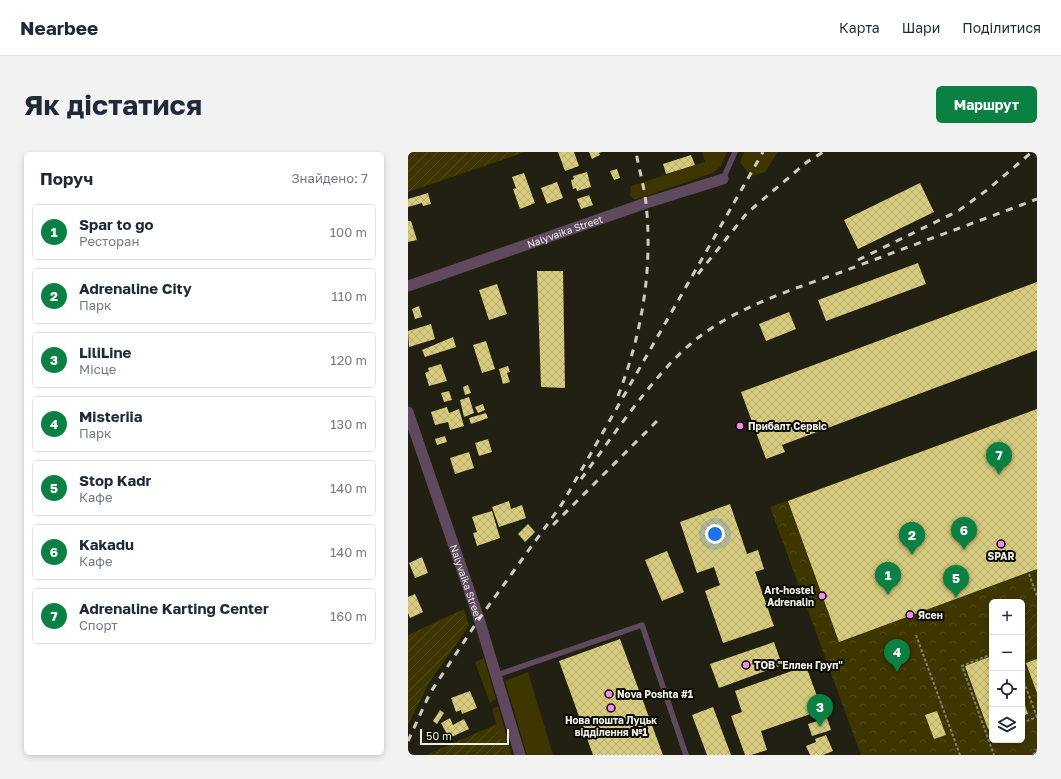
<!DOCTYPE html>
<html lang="uk">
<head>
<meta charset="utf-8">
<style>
	:root { --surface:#fff; --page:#f2f2f3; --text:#1f2937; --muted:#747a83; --line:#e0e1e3; --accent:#0b8043 }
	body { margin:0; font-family:"Golos Text",sans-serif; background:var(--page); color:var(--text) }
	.controls { position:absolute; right:12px; bottom:12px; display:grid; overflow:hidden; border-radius:6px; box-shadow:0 2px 6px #0003 }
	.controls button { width:36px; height:36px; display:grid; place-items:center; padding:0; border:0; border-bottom:1px solid var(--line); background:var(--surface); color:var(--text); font:20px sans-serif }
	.scale { position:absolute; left:12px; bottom:10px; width:89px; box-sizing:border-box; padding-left:4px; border:2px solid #efeee5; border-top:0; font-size:11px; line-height:14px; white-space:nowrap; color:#efeee5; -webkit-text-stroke:3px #0b0a05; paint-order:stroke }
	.you { position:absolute; left:307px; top:382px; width:14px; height:14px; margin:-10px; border:3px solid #fff; border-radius:50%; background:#1a73e8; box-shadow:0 0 0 6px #1a73e833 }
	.badge { display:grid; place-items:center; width:26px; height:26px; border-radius:50%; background:var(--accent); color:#fff; font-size:13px; font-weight:700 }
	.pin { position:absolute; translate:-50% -33px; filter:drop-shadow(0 1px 2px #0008) }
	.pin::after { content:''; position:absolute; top:21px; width:14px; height:12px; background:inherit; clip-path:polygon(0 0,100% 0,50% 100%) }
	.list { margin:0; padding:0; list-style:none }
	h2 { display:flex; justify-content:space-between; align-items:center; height:52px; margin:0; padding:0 16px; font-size:17px }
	h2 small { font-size:13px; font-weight:400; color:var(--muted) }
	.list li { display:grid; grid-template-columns:26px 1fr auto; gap:12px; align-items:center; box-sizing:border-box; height:56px; margin:0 8px 8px; padding:0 8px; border:1px solid var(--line); border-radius:6px }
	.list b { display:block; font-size:15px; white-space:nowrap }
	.list p { margin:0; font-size:13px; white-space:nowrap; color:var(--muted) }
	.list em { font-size:13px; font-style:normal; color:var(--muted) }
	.icon { flex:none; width:22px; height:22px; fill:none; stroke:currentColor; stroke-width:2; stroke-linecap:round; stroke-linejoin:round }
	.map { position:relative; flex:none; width:629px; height:603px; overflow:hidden; border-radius:6px }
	header { display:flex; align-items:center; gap:24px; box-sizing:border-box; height:56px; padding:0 20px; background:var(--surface); border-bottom:1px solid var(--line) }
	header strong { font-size:19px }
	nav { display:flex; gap:22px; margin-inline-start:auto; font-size:14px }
	.intro { display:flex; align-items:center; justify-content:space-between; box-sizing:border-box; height:96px; padding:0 24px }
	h1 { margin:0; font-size:28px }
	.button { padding:10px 18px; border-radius:6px; background:var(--accent); color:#fff; font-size:14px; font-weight:700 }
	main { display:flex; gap:24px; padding:0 24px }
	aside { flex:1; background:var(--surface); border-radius:6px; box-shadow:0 2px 6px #0003 }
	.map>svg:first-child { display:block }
	.grass { fill:#3d3600 }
	.park { fill:url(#park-crowns); fill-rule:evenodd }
	.garden { fill:url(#garden-furrows) }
	.building { fill:url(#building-cross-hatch) }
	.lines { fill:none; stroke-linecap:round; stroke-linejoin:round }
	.path { stroke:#818075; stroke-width:2; stroke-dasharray:3 2; stroke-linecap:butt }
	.service { stroke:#5f495f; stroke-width:5.5 }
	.minor { stroke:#5f495f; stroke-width:11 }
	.rail { stroke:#cdccc2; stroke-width:3; stroke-dasharray:7 7; stroke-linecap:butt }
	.poi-dot { fill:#f18af4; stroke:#0b0a05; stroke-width:1.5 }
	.labels { text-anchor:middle; stroke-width:4; stroke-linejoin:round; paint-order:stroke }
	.street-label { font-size:10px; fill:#efeee5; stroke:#0b0a05 }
	.poi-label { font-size:10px; font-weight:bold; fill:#efeee5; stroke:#0b0a05; text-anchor:start }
</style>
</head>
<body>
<header>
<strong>Nearbee</strong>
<nav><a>Карта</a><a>Шари</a><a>Поділитися</a></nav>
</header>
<div class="intro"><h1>Як дістатися</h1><a class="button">Маршрут</a></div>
<main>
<aside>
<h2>Поруч<small>Знайдено: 7</small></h2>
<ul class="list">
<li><span class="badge">1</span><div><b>Spar to go</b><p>Ресторан</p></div><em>100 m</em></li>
<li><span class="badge">2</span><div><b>Adrenaline City</b><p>Парк</p></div><em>110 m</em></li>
<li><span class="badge">3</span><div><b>LiliLine</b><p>Місце</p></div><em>120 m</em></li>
<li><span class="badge">4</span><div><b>Misteriia</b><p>Парк</p></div><em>130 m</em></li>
<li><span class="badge">5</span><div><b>Stop Kadr</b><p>Кафе</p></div><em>140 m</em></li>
<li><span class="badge">6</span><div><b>Kakadu</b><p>Кафе</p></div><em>140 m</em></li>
<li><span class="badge">7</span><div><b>Adrenaline Karting Center</b><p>Спорт</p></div><em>160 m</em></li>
</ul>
</aside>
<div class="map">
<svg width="629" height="603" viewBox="0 0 629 603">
	<defs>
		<pattern id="park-crowns" width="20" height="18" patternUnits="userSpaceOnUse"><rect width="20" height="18" fill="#3d3600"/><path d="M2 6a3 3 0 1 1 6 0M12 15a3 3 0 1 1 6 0" fill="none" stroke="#504a19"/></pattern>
		<pattern id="garden-furrows" width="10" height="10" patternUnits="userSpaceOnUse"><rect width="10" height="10" fill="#3d3600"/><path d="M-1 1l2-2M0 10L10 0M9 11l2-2" fill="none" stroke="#504a19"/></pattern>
		<pattern id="building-cross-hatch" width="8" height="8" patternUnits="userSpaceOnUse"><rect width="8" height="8" fill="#d7cc7e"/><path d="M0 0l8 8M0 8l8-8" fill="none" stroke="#b3ab70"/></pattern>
	</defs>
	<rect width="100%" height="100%" fill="#222013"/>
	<g class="grass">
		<polygon points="294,0 319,0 313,14 305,21 226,48 222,43 223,34 297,10"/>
		<polygon points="336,0 370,0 357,20 343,25 332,10"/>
		<polygon points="76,506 88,547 82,551 67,510"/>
		<polygon points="120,520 145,603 119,603 97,529"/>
		<polygon points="90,554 104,603 97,603 84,557"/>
	</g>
	<path class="park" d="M629,257V603H453L362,355ZM584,450H614V588H584Z"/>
	<g class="garden">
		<polygon points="0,0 117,0 0,40"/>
		<polygon points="629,455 629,501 621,504 614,483 614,460"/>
		<polygon points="56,457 61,474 22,529 0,573 0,483"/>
		<polygon points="89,572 97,603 18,603"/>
	</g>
	<g class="building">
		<polygon points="150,0 166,0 171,14 157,19"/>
		<polygon points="181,0 194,0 191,1 192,3 184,7"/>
		<polygon points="283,3 287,13 258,22 255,12"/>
		<polygon points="209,17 212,26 206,28 202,19"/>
		<polygon points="179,20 183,35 169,39 168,36 165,37 163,28 166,27 165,24"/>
		<polygon points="116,21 127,51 112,57 105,37 108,36 104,25"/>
		<polygon points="149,30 155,46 139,52 133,36"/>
		<polygon points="512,31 526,60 450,97 436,68"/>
		<polygon points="20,41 23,52 15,54 14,51 0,55 0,47"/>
		<polygon points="181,43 185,53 173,57 169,47"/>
		<polygon points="0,69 3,69 9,88 0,90"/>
		<polygon points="510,111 518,132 418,169 410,148"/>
		<polygon points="129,119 155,119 157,236 133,235"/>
		<polygon points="629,130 629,198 374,293 377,300 358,307 333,240"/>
		<polygon points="89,132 99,162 81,168 71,138"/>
		<polygon points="11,154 14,165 7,167 4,157"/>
		<polygon points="381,160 388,177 358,189 351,172"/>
		<polygon points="23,172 27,187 1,195 0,179"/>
		<polygon points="45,185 48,195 17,205 14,198"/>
		<polygon points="78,189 87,217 74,221 65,193"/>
		<polygon points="33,212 39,229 21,234 17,221 21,219 20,216"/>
		<polygon points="100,214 102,220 99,221 102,230 95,232 91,217"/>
		<polygon points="60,233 63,241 57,243 55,235"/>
		<polygon points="41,239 44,248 36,250 33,241"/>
		<polygon points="61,245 66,261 56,265 52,248"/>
		<polygon points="75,252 77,258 70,261 67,255"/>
		<polygon points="39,255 41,261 51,257 56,274 42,278 40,270 27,273 23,260"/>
		<polygon points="629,257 629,417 431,490 380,349"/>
		<polygon points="78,261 80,266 63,272 61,266"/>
		<polygon points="37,284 39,290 29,293 27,287"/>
		<polygon points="80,287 84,300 71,304 67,291"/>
		<polygon points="61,300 66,316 47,322 42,306"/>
		<polygon points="101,349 103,357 114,353 118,366 91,375 84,355"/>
		<polygon points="322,352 339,402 350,398 356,417 347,420 366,474 315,491 297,439 312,433 306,415 289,421 272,370"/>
		<polygon points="84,359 92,386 69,394 65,381 69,380 64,365"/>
		<polygon points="120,372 127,380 117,390 110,382"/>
		<polygon points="259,399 276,440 254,449 237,408"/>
		<polygon points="14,405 20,421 7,426 1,411"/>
		<polygon points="7,442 15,460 2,466 0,461 0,445"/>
		<polygon points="212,487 255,603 185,603 151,509"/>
		<polygon points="366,490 374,513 311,536 302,512"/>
		<polygon points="584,504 584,575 580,577 557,514"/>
		<polygon points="629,507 629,541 618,511"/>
		<polygon points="398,514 414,558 353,579 359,598 343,603 337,603 323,564 334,560 327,539"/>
		<polygon points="62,539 69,556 54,562 53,558 48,560 43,546"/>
		<polygon points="614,545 620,562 614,564"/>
		<polygon points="305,555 323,603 299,603 284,563"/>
		<polygon points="32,558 36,561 29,572 25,569"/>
		<polygon points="529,559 538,583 526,587 517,563"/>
		<polygon points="42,566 45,573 56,567 61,577 41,586 33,571"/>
		<polygon points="419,566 423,578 404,584 400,572"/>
		<polygon points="418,583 425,599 415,603 402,603 398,594 408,590 407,587"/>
	</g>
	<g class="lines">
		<g class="path">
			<polyline points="621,422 629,444"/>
			<polyline points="508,483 552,603"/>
			<polyline points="584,502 554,514 586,603"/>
			<polyline points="614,525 629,565"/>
			<polyline points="614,571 629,565"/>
			<polyline points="625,603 629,597"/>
		</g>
		<g class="service">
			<polyline points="315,27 327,0"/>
			<polyline points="89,523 234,473 278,603"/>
		</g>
		<g class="minor">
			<path id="s1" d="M0,134L238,51L315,27"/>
			<path id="s2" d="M0,260L71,467L112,603"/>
		</g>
		<g class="rail">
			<polyline points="450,108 550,59 579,38 624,0"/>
			<polyline points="290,122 339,61 399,10 415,0"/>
			<path d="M210,244C234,182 245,117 238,51C236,34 231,17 228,0"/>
			<path d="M173,327C207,282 244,224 286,189C327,155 389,136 439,118C502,94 566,71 629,47"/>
			<polyline points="145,373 251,267"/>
			<polyline points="0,589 22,541 71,467 154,352 355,0"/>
		</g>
	</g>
	<g class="poi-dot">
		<circle cx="332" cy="274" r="4"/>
		<circle cx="593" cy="392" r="4"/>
		<circle cx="414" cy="444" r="4"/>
		<circle cx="502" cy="463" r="4"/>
		<circle cx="338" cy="513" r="4"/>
		<circle cx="201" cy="542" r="4"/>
		<circle cx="203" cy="556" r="4"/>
	</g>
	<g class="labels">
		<g class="street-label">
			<text dy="4" stroke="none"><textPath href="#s1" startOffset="166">Nalyvaika Street</textPath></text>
			<text dy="4" stroke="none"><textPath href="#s2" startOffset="180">Nalyvaika Street</textPath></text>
		</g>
		<g class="poi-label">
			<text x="340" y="278">Прибалт Сервіс</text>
			<text x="593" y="408" text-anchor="middle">SPAR</text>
			<text x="406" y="442" text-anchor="end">Art-hostel<tspan x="406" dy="12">Adrenalin</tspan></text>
			<text x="510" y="467">Ясен</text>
			<text x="346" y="517">ТОВ "Еллен Груп"</text>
			<text x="209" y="546">Nova Poshta #1</text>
			<text x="203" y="572" text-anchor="middle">Нова пошта Луцьк<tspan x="203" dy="12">відділення №1</tspan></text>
		</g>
	</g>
</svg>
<div class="controls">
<button>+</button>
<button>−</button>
<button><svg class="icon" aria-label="locate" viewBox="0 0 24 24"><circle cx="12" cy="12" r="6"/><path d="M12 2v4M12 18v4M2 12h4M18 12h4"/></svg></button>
<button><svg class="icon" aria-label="layers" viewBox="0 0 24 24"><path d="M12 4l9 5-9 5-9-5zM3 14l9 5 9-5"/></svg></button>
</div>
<div class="scale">50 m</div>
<div class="you"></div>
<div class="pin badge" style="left:480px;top:443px">1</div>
<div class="pin badge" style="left:504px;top:403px">2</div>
<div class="pin badge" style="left:412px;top:575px">3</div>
<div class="pin badge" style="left:489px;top:520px">4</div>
<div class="pin badge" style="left:548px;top:446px">5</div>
<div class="pin badge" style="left:556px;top:398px">6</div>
<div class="pin badge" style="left:591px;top:323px">7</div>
</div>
</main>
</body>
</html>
